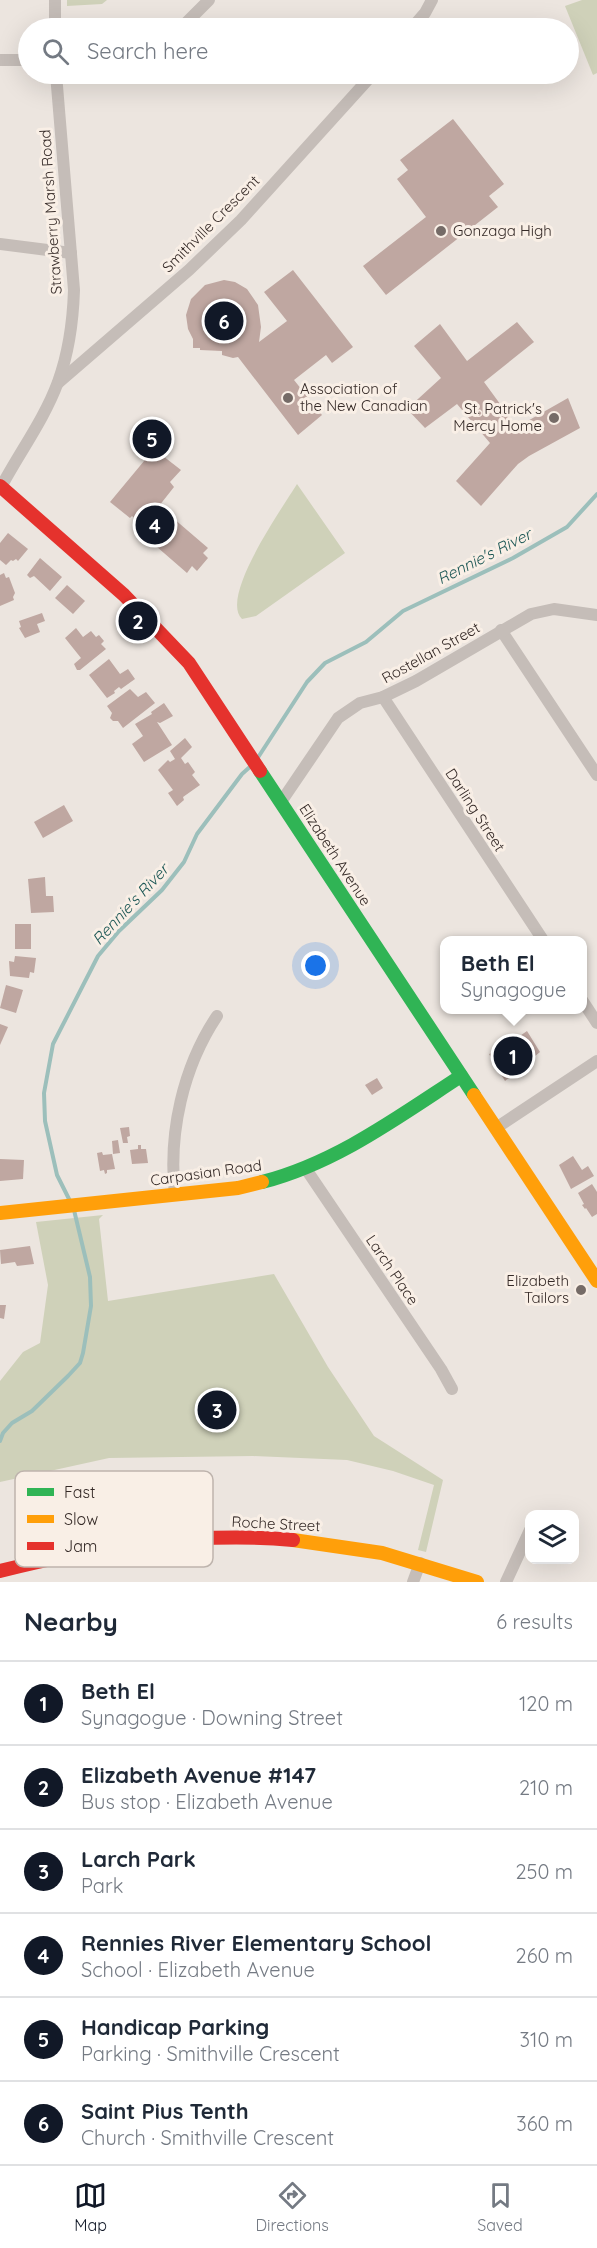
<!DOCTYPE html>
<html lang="en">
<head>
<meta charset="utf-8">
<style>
	:root { --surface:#fff; --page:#f6f6f7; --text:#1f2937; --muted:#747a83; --line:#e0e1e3; --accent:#111827 }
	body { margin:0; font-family:Quicksand,sans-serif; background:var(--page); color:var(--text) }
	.controls { position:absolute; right:18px; bottom:18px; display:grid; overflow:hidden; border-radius:12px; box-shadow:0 6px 24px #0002 }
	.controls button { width:54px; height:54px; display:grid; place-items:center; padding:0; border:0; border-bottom:2px solid var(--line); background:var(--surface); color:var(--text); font:30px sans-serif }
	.you { position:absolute; left:316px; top:966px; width:21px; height:21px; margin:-15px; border:4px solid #fff; border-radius:50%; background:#1a73e8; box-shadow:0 0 0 9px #1a73e833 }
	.badge { display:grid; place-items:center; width:39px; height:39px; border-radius:50%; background:var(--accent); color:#fff; font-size:20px; font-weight:700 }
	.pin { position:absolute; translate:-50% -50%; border:3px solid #fff; box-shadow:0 2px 6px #0006 }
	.popup { position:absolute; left:440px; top:936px; width:147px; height:78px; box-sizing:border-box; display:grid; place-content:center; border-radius:12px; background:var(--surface); filter:drop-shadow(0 2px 4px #0005); font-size:20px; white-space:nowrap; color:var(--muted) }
	.popup b { font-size:22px; color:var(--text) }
	.popup::after { content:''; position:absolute; left:50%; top:100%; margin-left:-12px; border:12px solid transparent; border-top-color:var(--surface) }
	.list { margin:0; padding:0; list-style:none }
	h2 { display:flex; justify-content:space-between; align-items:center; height:78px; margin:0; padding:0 24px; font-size:26px }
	h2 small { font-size:20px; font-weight:400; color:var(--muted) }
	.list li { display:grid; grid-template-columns:39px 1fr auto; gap:18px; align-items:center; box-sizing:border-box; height:84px; padding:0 24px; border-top:2px solid var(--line) }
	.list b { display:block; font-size:22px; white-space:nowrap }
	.list p { margin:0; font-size:20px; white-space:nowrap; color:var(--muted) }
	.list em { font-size:20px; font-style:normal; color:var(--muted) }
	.icon { flex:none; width:33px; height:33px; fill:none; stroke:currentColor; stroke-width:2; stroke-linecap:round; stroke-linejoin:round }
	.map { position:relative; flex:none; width:597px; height:1582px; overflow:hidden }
	.search { position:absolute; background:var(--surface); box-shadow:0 6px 24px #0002; left:18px; right:18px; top:18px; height:66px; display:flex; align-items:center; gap:15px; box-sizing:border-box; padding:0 21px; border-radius:33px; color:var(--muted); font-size:22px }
	.sheet { height:582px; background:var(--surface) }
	nav { display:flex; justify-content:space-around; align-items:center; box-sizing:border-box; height:84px; border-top:2px solid var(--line); background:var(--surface); font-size:16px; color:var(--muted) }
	nav a { display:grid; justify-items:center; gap:3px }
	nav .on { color:var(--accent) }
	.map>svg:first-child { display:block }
	.green { fill:#cfd1b9 }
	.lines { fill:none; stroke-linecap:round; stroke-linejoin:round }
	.stream { stroke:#9cbfbb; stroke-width:4 }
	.building { fill:#bfa7a1 }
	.street { stroke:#c5bdb8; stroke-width:12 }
	.fast { stroke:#30b455; stroke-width:14 }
	.slow { stroke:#ff9f0a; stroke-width:14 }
	.jam { stroke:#e5322d; stroke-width:14 }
	.poi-dot { fill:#756b67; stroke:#f9efe6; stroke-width:2 }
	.labels { text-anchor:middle; stroke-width:6; stroke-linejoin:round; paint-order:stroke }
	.street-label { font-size:15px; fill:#352a27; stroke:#f9efe6 }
	.poi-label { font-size:15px; fill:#352a27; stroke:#f9efe6; text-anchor:start }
	.water-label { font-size:16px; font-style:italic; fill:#1c5755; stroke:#f9efe6 }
	.key { fill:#f9efe6; stroke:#beb4ad; stroke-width:1.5 }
	.key-label { font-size:16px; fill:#352a27 }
</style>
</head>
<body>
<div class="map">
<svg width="597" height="1582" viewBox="0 0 597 1582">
	<rect width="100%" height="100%" fill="#ece5df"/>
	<g class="green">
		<polygon points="67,0 107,0 102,4 67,6"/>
		<polygon points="582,0 597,0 597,73 593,75 565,6"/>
		<path d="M297,484L345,553L256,616L242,619C219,597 283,507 297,484Z"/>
		<polygon points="103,1215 99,1219 108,1301 274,1274 328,1367 374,1436 443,1480 426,1552 418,1550 434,1485 393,1471 347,1460 253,1456 109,1458 0,1482 0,1381 23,1352 40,1343 48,1285 36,1222"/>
	</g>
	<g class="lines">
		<g class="stream">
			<polyline points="257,759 307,682 325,663 366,642 403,611 513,558 567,527 597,494"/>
			<polyline points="70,1201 57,1175 45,1121 44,1093 53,1044 98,956 119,931 162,890 184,862 197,834 242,774 252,765"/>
			<polyline points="0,1441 3,1433 12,1423 32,1411 68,1376 80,1363 83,1353 91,1306 90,1277 74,1210"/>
		</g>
	</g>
	<g class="building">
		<polygon points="453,119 504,184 489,196 498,207 386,295 363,266 426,217 397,179 408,170 400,160"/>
		<polygon points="293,270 353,347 332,363 326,355 294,380 322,415 298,435 238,357 233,358 222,355 222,351 200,350 200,348 193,348 193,339 188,329 186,315 191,299 205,285 224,280 235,282 247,289 258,305 261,327 259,342 287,321 264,292"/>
		<polygon points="517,322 534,342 484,382 517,427 568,398 580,428 529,456 518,464 481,506 456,481 490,443 457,404 425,428 407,409 441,378 414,346 440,324 467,361"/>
		<polygon points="154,449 181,470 170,482 174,487 159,506 208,548 203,553 208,558 197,571 192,566 187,573 134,527 138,521 132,516 130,518 110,502"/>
		<polygon points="8,533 28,549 18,561 16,559 13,561 11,560 6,565 0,560 0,543"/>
		<polygon points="40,558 62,577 50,591 34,576 30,578 27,575"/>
		<polygon points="4,573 6,578 9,577 15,593 13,597 14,600 0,606 0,575"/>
		<polygon points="67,585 85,601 73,614 55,598"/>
		<polygon points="42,613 45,621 37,624 40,632 25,638 19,628 21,627 19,621"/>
		<polygon points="76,628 83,637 91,631 96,637 99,635 104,641 101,644 106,649 80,670 77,670 74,664 81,658 65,638"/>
		<polygon points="109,659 120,674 128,669 135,679 121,689 119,687 114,691 115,693 107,698 89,675"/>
		<polygon points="130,689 138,697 146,692 155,703 123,728 118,721 113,721 110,718 112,713 107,706"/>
		<polygon points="164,703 173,716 160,723 157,722 172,745 144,762 132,744 143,736 135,724 152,714 151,712"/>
		<polygon points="185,738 192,747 181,758 185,764 188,762 195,772 192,775 200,785 183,797 184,800 177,806 168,793 173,790 158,770 168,760 170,762 175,759 170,751"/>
		<polygon points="64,805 73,821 43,838 34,822"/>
		<polygon points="45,877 46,896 53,896 54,912 31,913 28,879"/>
		<rect x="15" y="924" width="16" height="25"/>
		<polygon points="15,956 36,958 34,973 30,972 29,978 10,976 9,961 14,962"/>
		<polygon points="6,985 23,990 16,1013 0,1008"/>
		<polygon points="0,1024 8,1027 0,1045"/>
		<polygon points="527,1031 540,1052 505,1081 489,1054 498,1051"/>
		<polygon points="377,1078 383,1088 372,1095 365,1085"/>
		<polygon points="129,1127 130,1136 127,1137 128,1143 123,1143 120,1128"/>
		<polygon points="118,1140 120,1153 113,1154 112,1141"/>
		<polygon points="138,1145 141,1145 141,1149 146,1149 148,1163 132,1164 130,1150 138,1149"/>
		<polygon points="102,1152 103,1155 112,1154 115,1169 107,1170 107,1173 105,1174 104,1170 100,1171 97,1153"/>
		<polygon points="573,1156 582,1170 588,1166 594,1176 571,1189 559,1165"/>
		<polygon points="0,1159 24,1160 23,1179 0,1181"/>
		<polygon points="592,1184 597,1192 597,1214 592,1217 586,1208 585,1209 582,1205 584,1204 578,1193"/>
		<polygon points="30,1246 34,1264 17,1266 15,1262 1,1264 0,1250"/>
		<polygon points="0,1305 6,1305 4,1319 0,1318"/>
	</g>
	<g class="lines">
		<g class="street">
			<polyline points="55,0 55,28"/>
			<polyline points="181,28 209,0"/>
			<polyline points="412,28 425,13 432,0"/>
			<polyline points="0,60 28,60"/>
			<polyline points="0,244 71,253"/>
			<polyline points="58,383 189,270 241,220 373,74"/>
			<path d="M0,489C19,453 44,420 58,382C69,352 73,321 74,290L56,74"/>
			<polyline points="501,630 597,775"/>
			<polyline points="383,697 543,940"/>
			<polyline points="281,802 338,718 360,703 383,697 416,681 531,614 554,609 597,615"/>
			<polyline points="582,1000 597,1023"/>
			<polyline points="496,1128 597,1061"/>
			<polyline points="306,1169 441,1369 452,1389"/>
			<path d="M175,1195C168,1133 183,1067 217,1016"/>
			<polyline points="413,1582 420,1563"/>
			<polyline points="506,1582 530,1530"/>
		</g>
		<g class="fast">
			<polyline points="260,771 474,1095"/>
			<path d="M262,1182C336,1163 398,1117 461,1076"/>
		</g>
		<g class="slow">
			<polyline points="474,1095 597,1281"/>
			<polyline points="0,1213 238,1188 262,1182"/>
			<polyline points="293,1540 382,1553 477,1582"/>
		</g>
		<g class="jam">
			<polyline points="0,486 124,595 189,663 260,771"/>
			<path d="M0,1571C96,1547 194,1531 293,1540"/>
		</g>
	</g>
	<g class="poi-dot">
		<circle cx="441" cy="231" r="6"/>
		<circle cx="288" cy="398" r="6"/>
		<circle cx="554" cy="418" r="6"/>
		<circle cx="581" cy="1290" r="6"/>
	</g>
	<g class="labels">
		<g class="street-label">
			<text transform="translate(51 212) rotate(-94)" y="5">Strawberry Marsh Road</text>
			<text transform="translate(211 224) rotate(-45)" y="5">Smithville Crescent</text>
			<text transform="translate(431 653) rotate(-29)" y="5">Rostellan Street</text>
			<text transform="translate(475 810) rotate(57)" y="5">Darling Street</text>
			<text transform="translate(335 855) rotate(57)" y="5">Elizabeth Avenue</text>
			<text transform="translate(206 1173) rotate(-8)" y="5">Carpasian Road</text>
			<text transform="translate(392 1270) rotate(56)" y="5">Larch Place</text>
			<text transform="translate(276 1524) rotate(3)" y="5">Roche Street</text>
		</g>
		<g class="poi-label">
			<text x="453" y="236">Gonzaga High</text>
			<text x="300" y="394">Association of<tspan x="300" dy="17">the New Canadian</tspan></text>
			<text x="542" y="414" text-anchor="end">St. Patrick's<tspan x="542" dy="17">Mercy Home</tspan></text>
			<text x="569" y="1286" text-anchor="end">Elizabeth<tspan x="569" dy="17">Tailors</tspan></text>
		</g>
		<g class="water-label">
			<text transform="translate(484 556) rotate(-27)" y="6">Rennie's River</text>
			<text transform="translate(130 904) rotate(-47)" y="6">Rennie's River</text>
		</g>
	</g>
	<rect x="15" y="1471" width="198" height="96" rx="9" class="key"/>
	<rect x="27" y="1488" width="27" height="8" fill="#30b455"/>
	<rect x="27" y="1515" width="27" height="8" fill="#ff9f0a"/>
	<rect x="27" y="1542" width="27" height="8" fill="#e5322d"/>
	<g class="key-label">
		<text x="64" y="1498">Fast</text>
		<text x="64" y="1525">Slow</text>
		<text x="64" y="1552">Jam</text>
	</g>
</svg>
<div class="controls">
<button><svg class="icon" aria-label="layers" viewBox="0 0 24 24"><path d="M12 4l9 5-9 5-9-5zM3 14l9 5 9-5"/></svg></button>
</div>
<div class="you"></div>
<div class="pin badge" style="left:513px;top:1056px">1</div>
<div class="popup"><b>Beth El</b>Synagogue</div>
<div class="pin badge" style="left:138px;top:621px">2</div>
<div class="pin badge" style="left:217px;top:1410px">3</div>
<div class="pin badge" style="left:155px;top:525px">4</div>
<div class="pin badge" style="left:152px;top:439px">5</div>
<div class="pin badge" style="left:224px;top:321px">6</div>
<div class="search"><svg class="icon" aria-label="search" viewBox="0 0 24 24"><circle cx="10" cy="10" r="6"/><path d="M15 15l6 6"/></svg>Search here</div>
</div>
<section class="sheet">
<h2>Nearby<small>6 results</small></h2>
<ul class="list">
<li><span class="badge">1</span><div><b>Beth El</b><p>Synagogue · Downing Street</p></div><em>120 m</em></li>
<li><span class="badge">2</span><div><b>Elizabeth Avenue #147</b><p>Bus stop · Elizabeth Avenue</p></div><em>210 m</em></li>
<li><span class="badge">3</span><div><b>Larch Park</b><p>Park</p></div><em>250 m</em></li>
<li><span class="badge">4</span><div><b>Rennies River Elementary School</b><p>School · Elizabeth Avenue</p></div><em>260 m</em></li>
<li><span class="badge">5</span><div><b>Handicap Parking</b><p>Parking · Smithville Crescent</p></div><em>310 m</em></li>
<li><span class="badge">6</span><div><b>Saint Pius Tenth</b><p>Church · Smithville Crescent</p></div><em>360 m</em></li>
</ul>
</section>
<nav>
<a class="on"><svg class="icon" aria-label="map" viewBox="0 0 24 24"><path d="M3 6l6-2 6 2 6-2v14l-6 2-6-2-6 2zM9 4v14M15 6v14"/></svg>Map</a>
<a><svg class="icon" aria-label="directions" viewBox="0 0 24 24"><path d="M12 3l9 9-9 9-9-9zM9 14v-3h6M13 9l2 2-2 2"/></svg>Directions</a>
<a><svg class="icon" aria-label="saved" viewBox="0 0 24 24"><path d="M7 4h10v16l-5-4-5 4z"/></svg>Saved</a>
</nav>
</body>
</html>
